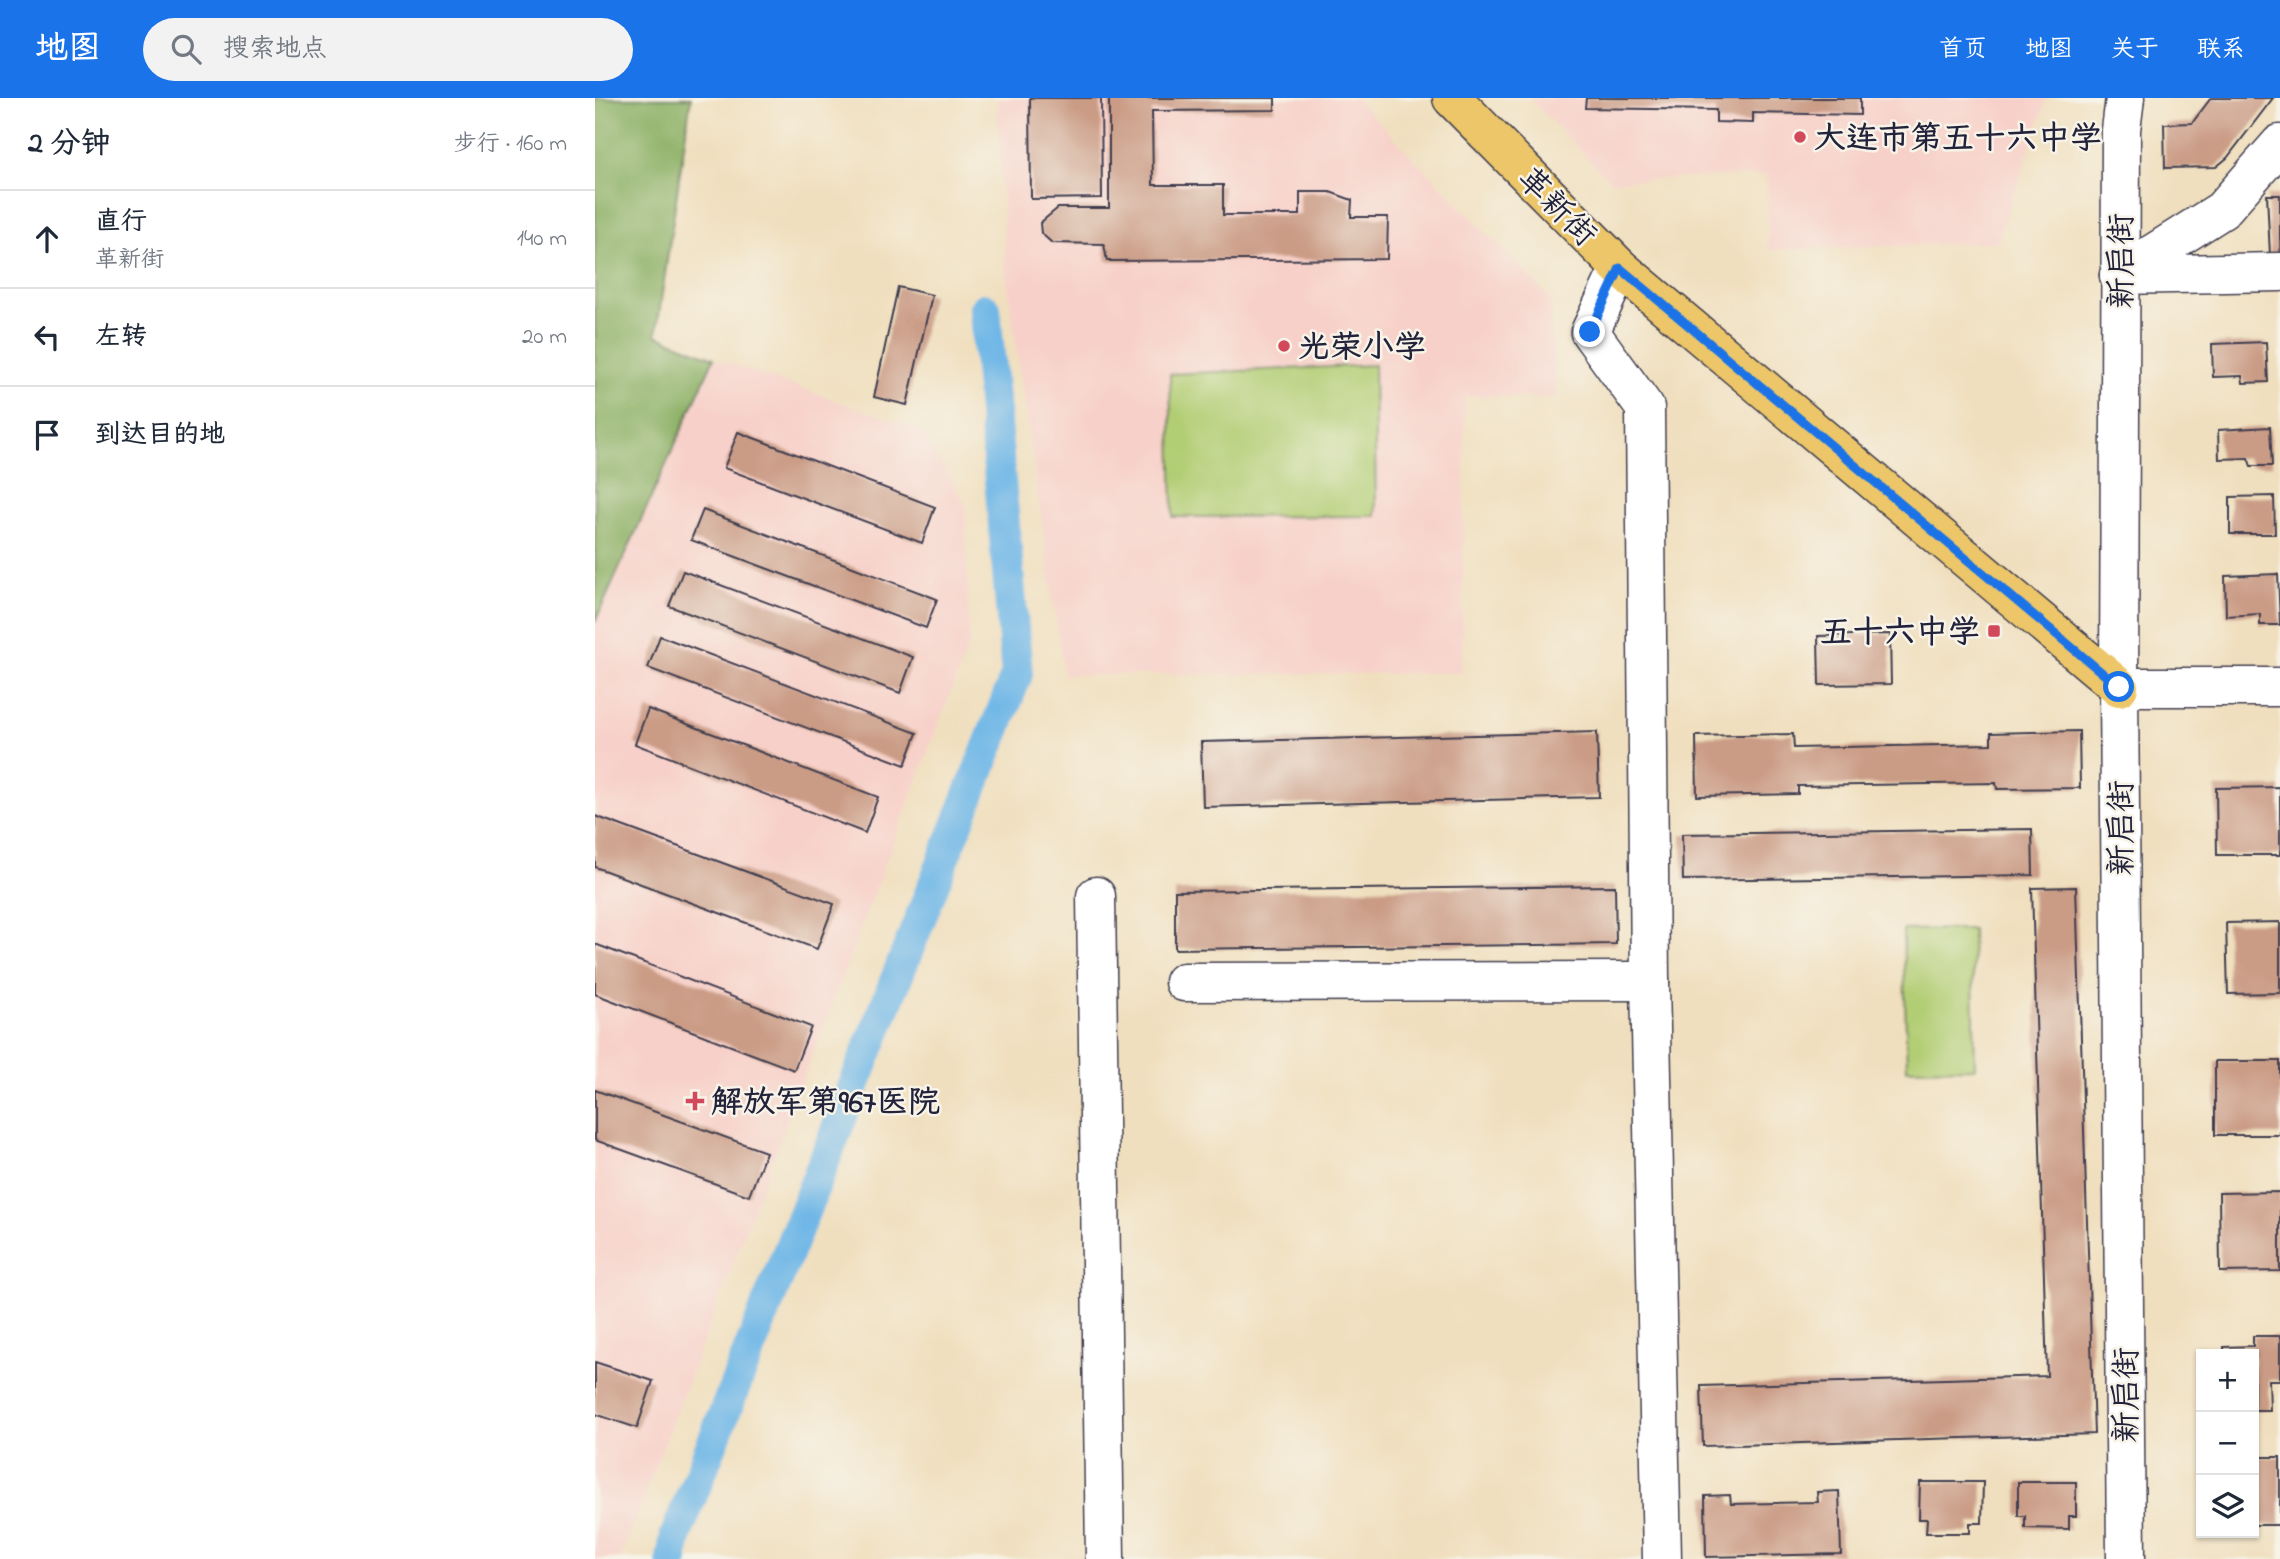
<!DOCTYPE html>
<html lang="zh">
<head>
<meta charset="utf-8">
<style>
	:root { --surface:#fff; --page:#f2f2f3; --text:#1f2937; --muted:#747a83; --line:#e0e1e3; --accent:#1a73e8 }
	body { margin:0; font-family:"Indie Flower","LXGW WenKai TC",sans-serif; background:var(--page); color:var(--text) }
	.controls { position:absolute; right:21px; bottom:21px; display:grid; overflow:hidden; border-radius:0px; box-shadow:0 2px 5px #0004 }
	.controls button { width:63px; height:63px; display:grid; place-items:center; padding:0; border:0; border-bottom:2px solid var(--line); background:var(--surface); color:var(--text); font:35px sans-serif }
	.stop { position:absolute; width:21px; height:21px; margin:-16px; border:5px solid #1a73e8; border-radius:50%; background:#fff }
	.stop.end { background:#1a73e8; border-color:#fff; box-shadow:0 2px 7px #0008 }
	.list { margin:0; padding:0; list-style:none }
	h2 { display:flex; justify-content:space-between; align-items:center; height:91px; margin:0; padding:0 28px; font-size:30px }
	h2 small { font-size:23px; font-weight:400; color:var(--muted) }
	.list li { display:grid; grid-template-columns:46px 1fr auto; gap:21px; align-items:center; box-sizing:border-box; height:98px; padding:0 28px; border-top:2px solid var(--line) }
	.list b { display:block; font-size:26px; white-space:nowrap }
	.list p { margin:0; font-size:23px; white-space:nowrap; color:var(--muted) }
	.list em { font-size:23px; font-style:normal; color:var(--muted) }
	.icon { flex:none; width:38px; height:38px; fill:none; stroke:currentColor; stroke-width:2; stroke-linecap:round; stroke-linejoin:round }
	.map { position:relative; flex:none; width:1685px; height:1461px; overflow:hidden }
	header { display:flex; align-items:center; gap:42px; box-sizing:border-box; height:98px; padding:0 35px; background:var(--accent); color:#fff }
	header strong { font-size:33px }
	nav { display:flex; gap:38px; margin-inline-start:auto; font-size:24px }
	.search { width:490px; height:63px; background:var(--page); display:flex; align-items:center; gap:18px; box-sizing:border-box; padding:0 24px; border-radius:38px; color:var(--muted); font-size:26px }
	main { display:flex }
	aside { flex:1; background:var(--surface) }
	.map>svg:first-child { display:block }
	.built { fill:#f7d1c9 }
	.green { fill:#b2ce74; stroke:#6a7858; stroke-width:2 }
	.forest { fill:#8db166; stroke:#586a50; stroke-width:2 }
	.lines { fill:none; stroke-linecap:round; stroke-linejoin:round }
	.canal { stroke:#6fb7e7; stroke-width:32 }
	.building { fill:#ca9b85 }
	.minor-casing { stroke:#413e4f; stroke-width:41 }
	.major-casing { stroke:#413e4f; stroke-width:41 }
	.minor { stroke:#fff; stroke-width:38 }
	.major { stroke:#ecc669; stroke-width:38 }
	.route { stroke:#1a73e8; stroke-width:9 }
	.poi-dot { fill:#d1495b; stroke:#f7f3e8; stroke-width:2.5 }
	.labels { text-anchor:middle; stroke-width:5; stroke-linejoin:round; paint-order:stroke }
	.poi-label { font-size:32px; font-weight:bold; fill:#22223b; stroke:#f7f3e8; text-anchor:start }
	.street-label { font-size:32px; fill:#22223b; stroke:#f7f3e8 }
</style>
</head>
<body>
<header>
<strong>地图</strong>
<div class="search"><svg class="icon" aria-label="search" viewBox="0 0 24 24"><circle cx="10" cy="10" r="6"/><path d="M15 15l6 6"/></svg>搜索地点</div>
<nav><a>首页</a><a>地图</a><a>关于</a><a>联系</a></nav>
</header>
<main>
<aside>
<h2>2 分钟<small>步行 · 160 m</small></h2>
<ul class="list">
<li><svg class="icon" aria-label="ahead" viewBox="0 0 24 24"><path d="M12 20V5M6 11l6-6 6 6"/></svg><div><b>直行</b><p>革新街</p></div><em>140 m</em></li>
<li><svg class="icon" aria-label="left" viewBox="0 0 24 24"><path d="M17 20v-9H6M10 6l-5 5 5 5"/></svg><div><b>左转</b></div><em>20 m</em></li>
<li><svg class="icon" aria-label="arrive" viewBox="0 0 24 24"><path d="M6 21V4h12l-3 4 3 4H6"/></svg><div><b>到达目的地</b></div></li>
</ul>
</aside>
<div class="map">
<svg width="1685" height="1461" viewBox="0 0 1685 1461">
	<rect width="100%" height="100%" fill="#f7f3e8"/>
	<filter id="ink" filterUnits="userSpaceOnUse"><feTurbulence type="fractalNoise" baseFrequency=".0143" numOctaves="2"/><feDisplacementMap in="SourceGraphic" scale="14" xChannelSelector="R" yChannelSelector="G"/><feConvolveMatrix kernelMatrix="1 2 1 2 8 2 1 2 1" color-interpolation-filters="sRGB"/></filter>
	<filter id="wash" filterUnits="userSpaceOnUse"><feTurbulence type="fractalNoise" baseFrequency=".00686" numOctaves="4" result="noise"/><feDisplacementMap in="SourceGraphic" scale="28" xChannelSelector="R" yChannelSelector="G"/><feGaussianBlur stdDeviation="1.57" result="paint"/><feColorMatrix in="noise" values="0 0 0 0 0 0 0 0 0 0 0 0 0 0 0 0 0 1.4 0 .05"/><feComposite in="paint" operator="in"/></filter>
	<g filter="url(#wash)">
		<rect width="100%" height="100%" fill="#f0dfbe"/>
		<g class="built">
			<polygon points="402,0 760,0 954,199 961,300 870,298 867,575 469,577 411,179"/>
			<polygon points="934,0 1452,0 1402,144 1173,152 1172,77 1015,83"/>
			<polygon points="119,260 326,332 371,406 374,546 25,1461 0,1461 0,477"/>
		</g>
		<g class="green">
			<polygon points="779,267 781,418 578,419 575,276"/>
			<polygon points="1377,831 1380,970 1312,971 1308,832"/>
		</g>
		<polygon class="forest" points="0,0 96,0 61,237 119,260 0,524"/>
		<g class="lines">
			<polyline class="canal" points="77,1461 81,1437 422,576 390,211"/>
		</g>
		<g id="blocks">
			<g class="building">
				<polygon points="435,0 506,0 507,100 436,101"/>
				<polygon points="514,0 680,0 680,12 557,13 558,87 628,87 628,117 705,117 705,94 735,94 757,102 756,119 793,119 792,161 512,163 509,146 457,145 446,135 445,125 463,110 514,110"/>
				<polygon points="991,0 1265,0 1265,17 1158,15 1158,25 1121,24 1121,12 990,10"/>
				<polygon points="1616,0 1678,0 1632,60 1621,69 1570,70 1569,26 1597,25"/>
				<polygon points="1672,97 1685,97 1685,157 1675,157"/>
				<polygon points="303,189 337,197 312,307 279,299"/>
				<polygon points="1671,244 1673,284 1648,285 1647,278 1618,279 1617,246"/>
				<polygon points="1675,329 1677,368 1656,368 1653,360 1624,361 1623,332"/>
				<polygon points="143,334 340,409 327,445 129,370"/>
				<polygon points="1679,398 1680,436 1635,436 1635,399"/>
				<polygon points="108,412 342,501 331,530 96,442"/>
				<polygon points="88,473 318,559 305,595 74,508"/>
				<polygon points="1683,476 1685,527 1665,527 1665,516 1631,518 1630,478"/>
				<polygon points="1295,536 1296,586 1224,587 1223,538"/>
				<polygon points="65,538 322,635 310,667 53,570"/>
				<polygon points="53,611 283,699 270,735 40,646"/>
				<polygon points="1484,633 1485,690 1402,691 1401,685 1203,688 1203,696 1102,698 1101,638 1198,636 1199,650 1396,646 1396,635"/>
				<polygon points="1002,634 1004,699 608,709 606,644"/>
				<polygon points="1685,689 1685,757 1622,757 1621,690"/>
				<polygon points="0,718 239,806 222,851 0,769"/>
				<polygon points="1437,731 1438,777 1088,782 1087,736"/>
				<polygon points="1020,788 1021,846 580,851 580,793"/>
				<polygon points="1481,789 1499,1336 1108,1348 1106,1288 1452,1278 1437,790"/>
				<polygon points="1685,824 1685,895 1633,896 1631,825"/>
				<polygon points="0,846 216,929 199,972 0,896"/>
				<rect x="1620" y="963" width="65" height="74"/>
				<polygon points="0,992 171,1054 154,1098 0,1042"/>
				<polygon points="1685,1094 1685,1173 1625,1174 1624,1095"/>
				<polygon points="1658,1238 1685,1238 1685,1282 1674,1282 1675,1312 1659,1312 1659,1256 1629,1256 1629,1249 1658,1248"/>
				<polygon points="0,1264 58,1283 42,1330 0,1316"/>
				<rect x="1659" y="1359" width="26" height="68"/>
				<polygon points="1325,1384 1388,1384 1387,1425 1375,1425 1375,1435 1331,1435 1332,1421 1324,1421"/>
				<polygon points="1423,1384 1481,1384 1481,1418 1474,1418 1474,1431 1430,1430 1430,1418 1423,1418"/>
				<polygon points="1244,1393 1246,1456 1111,1459 1110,1398 1135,1397 1136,1406 1223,1404 1222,1394"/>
			</g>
		</g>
	</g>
	<g filter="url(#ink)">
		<use href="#blocks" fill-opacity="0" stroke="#413e4f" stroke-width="2"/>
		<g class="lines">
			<g class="minor-casing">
				<g id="minor">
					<polyline points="1530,0 1526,32 1524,589 1531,1461"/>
					<polyline points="1025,170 995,234 1050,310 1055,883 1067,1461"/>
					<polyline points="1524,177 1627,112 1685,46"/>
					<polyline points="1524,177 1685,174"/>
					<polyline points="1524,589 1685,589"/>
					<polyline points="501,798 510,1461"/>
					<polyline points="589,884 1055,883"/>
				</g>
			</g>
			<g class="major-casing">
				<polyline id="major" points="857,0 1025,170 1524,589"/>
			</g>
			<use href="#minor" class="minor"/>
			<use href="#major" class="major"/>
		</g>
	</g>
	<g class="lines" filter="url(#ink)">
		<polyline class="route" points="995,234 1025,170 1524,589"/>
	</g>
	<g class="poi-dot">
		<circle cx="1205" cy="39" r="7"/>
		<circle cx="689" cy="248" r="7"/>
		<rect x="1392" y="526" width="14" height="14" rx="3.5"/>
		<path d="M96.5 992.5h7v7h7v7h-7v7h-7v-7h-7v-7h7z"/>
	</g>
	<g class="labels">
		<g class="poi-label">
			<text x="1219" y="50">大连市第五十六中学</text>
			<text x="703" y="259">光荣小学</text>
			<text x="1385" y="544" text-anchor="end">五十六中学</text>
			<text x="116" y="1014">解放军第967医院</text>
		</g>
		<g class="street-label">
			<text transform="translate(963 108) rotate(45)" y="11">革新街</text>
			<text transform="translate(1525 163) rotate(-90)" y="11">新启街</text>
			<text transform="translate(1525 730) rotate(-90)" y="11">新启街</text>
			<text transform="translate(1530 1297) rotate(-90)" y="11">新启街</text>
		</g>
	</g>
</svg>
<div class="controls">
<button>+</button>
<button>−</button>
<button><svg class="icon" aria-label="layers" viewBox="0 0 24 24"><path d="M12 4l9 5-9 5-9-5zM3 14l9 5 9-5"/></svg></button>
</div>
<div class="stop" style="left:1524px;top:589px"></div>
<div class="stop end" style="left:995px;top:234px"></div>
</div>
</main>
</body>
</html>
